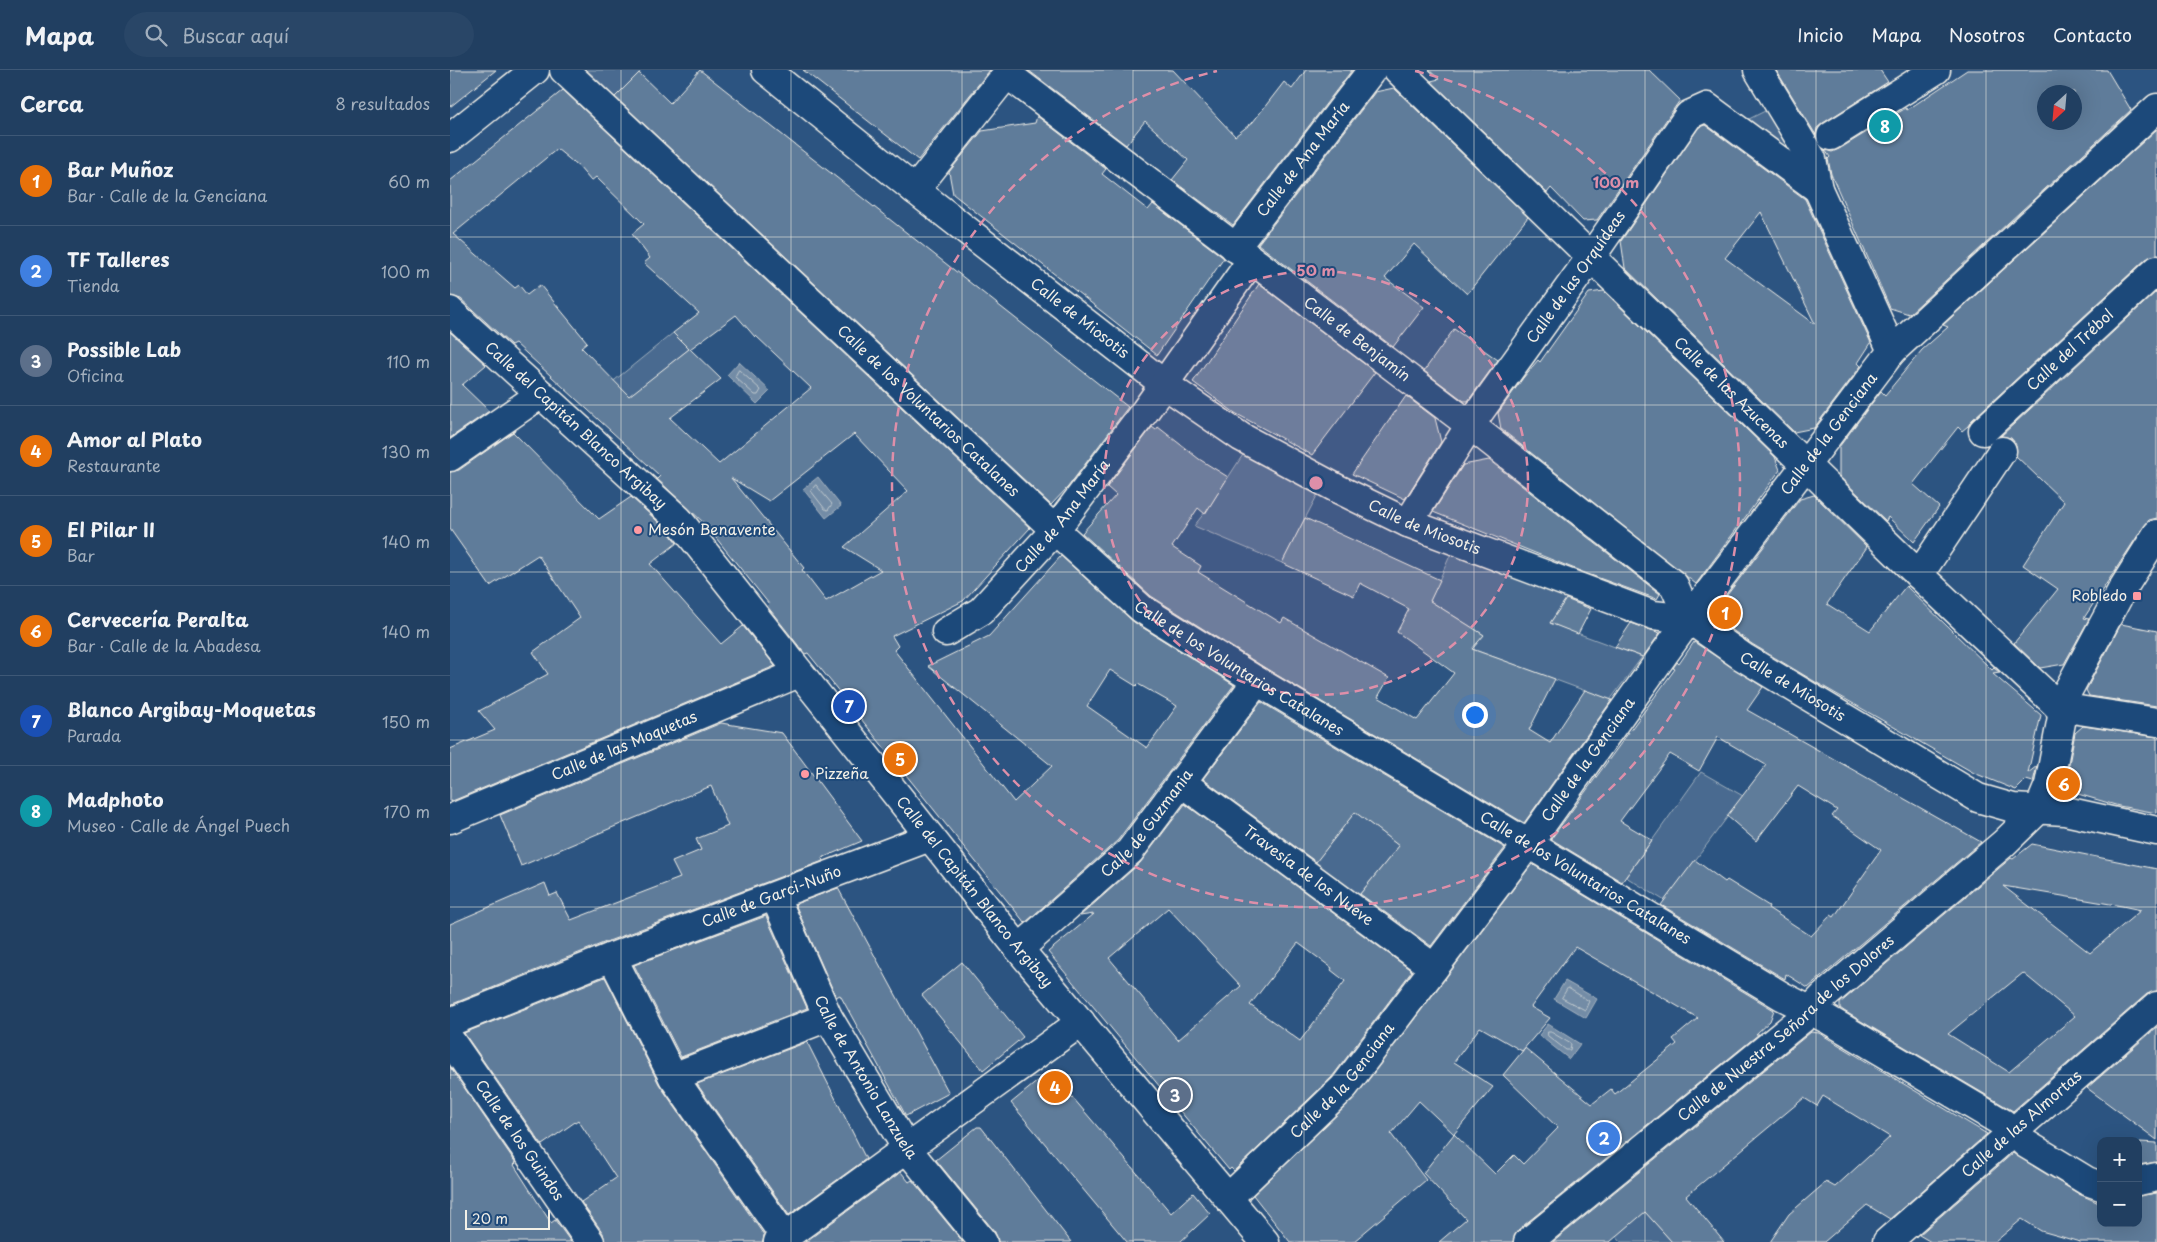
<!DOCTYPE html>
<html lang="es">
<head>
<meta charset="utf-8">
<style>
	:root { --surface:#213f61; --page:#294667; --text:#f1f3f6; --muted:#a2afbd; --line:#3e5876; --accent:#d6ab8b }
	body { margin:0; font-family:"Playpen Sans",sans-serif; background:var(--page); color:var(--text) }
	.controls { position:absolute; right:15px; bottom:15px; display:grid; overflow:hidden; border-radius:10px; box-shadow:0 5px 20px #0002 }
	.controls button { width:45px; height:45px; display:grid; place-items:center; padding:0; border:0; border-bottom:1px solid var(--line); background:var(--surface); color:var(--text); font:25px sans-serif }
	.compass { position:absolute; left:1587px; top:15px; width:45px; height:45px; border-radius:50%; background:var(--surface); box-shadow:0 5px 20px #0002; rotate:206deg }
	.scale { position:absolute; left:15px; bottom:12px; width:85px; box-sizing:border-box; padding-left:5px; border:2px solid #f4f1e8; border-top:0; font-size:14px; line-height:18px; white-space:nowrap; color:#f4f1e8; -webkit-text-stroke:4px #1f4a7a; paint-order:stroke }
	.you { position:absolute; left:1024px; top:644px; width:18px; height:18px; margin:-12px; border:4px solid #fff; border-radius:50%; background:#1a73e8; box-shadow:0 0 0 8px #1a73e833 }
	.badge { display:grid; place-items:center; width:32px; height:32px; border-radius:50%; background:var(--accent); color:#fff; font-size:16px; font-weight:700 }
	.pin { position:absolute; translate:-50% -50%; border:2px solid #fff; box-shadow:0 1px 5px #0006 }
	.list { margin:0; padding:0; list-style:none }
	h2 { display:flex; justify-content:space-between; align-items:center; height:65px; margin:0; padding:0 20px; font-size:21px }
	h2 small { font-size:16px; font-weight:400; color:var(--muted) }
	.list li { display:grid; grid-template-columns:32px 1fr auto; gap:15px; align-items:center; box-sizing:border-box; height:90px; padding:0 20px; border-top:1px solid var(--line) }
	.list b { display:block; font-size:19px; white-space:nowrap }
	.list p { margin:0; font-size:16px; white-space:nowrap; color:var(--muted) }
	.list em { font-size:16px; font-style:normal; color:var(--muted) }
	.icon { flex:none; width:28px; height:28px; fill:none; stroke:currentColor; stroke-width:2; stroke-linecap:round; stroke-linejoin:round }
	.map { position:relative; flex:none; width:1707px; height:1172px; overflow:hidden }
	header { display:flex; align-items:center; gap:30px; box-sizing:border-box; height:70px; padding:0 25px; background:var(--surface); border-bottom:1px solid var(--line) }
	header strong { font-size:24px }
	nav { display:flex; gap:28px; margin-inline-start:auto; font-size:18px }
	.search { width:350px; height:45px; background:var(--page); display:flex; align-items:center; gap:12px; box-sizing:border-box; padding:0 18px; border-radius:28px; color:var(--muted); font-size:19px }
	main { display:flex }
	aside { flex:1; background:var(--surface) }
	.map>svg:first-child { display:block }
	.green { fill:#496b90; stroke:#9eaebc }
	.water { fill:#738ca6; stroke:#a7b4c0 }
	.lines { fill:none; stroke-linecap:round; stroke-linejoin:round }
	.shore { stroke:#c0c9ce; stroke-width:1 }
	.building { fill:#5e7b9a; stroke:#f4f1e8; fill-rule:evenodd }
	.minor-casing { stroke:#f4f1e8; stroke-width:31 }
	.minor { stroke:#1f4a7a; stroke-width:28 }
	.grid { fill:none; stroke:#f4f1e8; stroke-width:1; stroke-opacity:0.55 }
	.ring { fill:none; stroke:#de8fa9; stroke-width:2.5; stroke-dasharray:9 6 }
	.poi-dot { fill:#ff9aa2; stroke:#1f4a7a; stroke-width:2 }
	.labels { text-anchor:middle; stroke-width:4; stroke-linejoin:round; paint-order:stroke }
	.street-label { font-size:15px; fill:#f4f1e8; stroke:#1f4a7a }
	.poi-label { font-size:15px; fill:#f4f1e8; stroke:#1f4a7a; text-anchor:start }
	.centre { fill:#de8fa9; stroke:#1f4a7a; stroke-width:2.5 }
	.ring-label { font-size:15px; text-anchor:middle; font-weight:bold; fill:#de8fa9; stroke:#1f4a7a; stroke-width:4; stroke-linejoin:round; paint-order:stroke }
</style>
</head>
<body>
<header>
<strong>Mapa</strong>
<div class="search"><svg class="icon" aria-label="search" viewBox="0 0 24 24"><circle cx="10" cy="10" r="6"/><path d="M15 15l6 6"/></svg>Buscar aquí</div>
<nav><a>Inicio</a><a>Mapa</a><a>Nosotros</a><a>Contacto</a></nav>
</header>
<main>
<aside>
<h2>Cerca<small>8 resultados</small></h2>
<ul class="list">
<li><span class="badge" style="background:#e8710a">1</span><div><b>Bar Muñoz</b><p>Bar · Calle de la Genciana</p></div><em>60 m</em></li>
<li><span class="badge" style="background:#3f7fe0">2</span><div><b>TF Talleres</b><p>Tienda</p></div><em>100 m</em></li>
<li><span class="badge" style="background:#5c6f8a">3</span><div><b>Possible Lab</b><p>Oficina</p></div><em>110 m</em></li>
<li><span class="badge" style="background:#e8710a">4</span><div><b>Amor al Plato</b><p>Restaurante</p></div><em>130 m</em></li>
<li><span class="badge" style="background:#e8710a">5</span><div><b>El PiIar II</b><p>Bar</p></div><em>140 m</em></li>
<li><span class="badge" style="background:#e8710a">6</span><div><b>Cervecería Peralta</b><p>Bar · Calle de la Abadesa</p></div><em>140 m</em></li>
<li><span class="badge" style="background:#1a4fb4">7</span><div><b>Blanco Argibay-Moquetas</b><p>Parada</p></div><em>150 m</em></li>
<li><span class="badge" style="background:#0f9aa8">8</span><div><b>Madphoto</b><p>Museo · Calle de Ángel Puech</p></div><em>170 m</em></li>
</ul>
</aside>
<div class="map">
<svg width="1707" height="1172" viewBox="0 0 1707 1172">
	<rect width="100%" height="100%" fill="#2c5481"/>
	<filter id="ink" filterUnits="userSpaceOnUse"><feTurbulence type="fractalNoise" baseFrequency=".02" numOctaves="2"/><feDisplacementMap in="SourceGraphic" scale="10" xChannelSelector="R" yChannelSelector="G"/><feConvolveMatrix kernelMatrix="1 2 1 2 8 2 1 2 1" color-interpolation-filters="sRGB"/></filter>
	<g filter="url(#ink)">
		<g class="green">
			<polygon points="137,0 192,0 165,27"/>
			<polygon points="1317,40 1349,91 1297,50"/>
			<polygon points="223,263 239,279 150,350 134,335"/>
			<polygon points="796,380 870,420 832,493 744,456 759,437"/>
			<polygon points="1002,481 1119,525 1100,553 1192,587 1160,630 1022,579 1034,565 980,531"/>
			<polygon points="1251,702 1293,726 1215,831 1176,807"/>
			<polygon points="905,742 949,776 908,826 864,794"/>
			<polygon points="1174,1117 1222,1172 1171,1172 1144,1141"/>
		</g>
		<g class="water">
			<polygon points="289,292 320,321 307,334 277,305"/>
			<polygon points="368,407 391,436 376,448 353,419"/>
			<polygon points="1115,911 1147,929 1136,948 1104,929"/>
			<polygon points="1098,954 1130,974 1119,989 1089,965"/>
		</g>
		<g class="lines">
			<g class="shore">
				<polygon points="289,300 311,320 308,325 305,325 285,307"/>
				<polygon points="366,415 382,434 378,440 375,439 361,421"/>
				<polygon points="1118,918 1139,931 1135,940 1112,928"/>
				<polygon points="1098,962 1101,962 1121,974 1120,980 1116,980 1098,966"/>
			</g>
		</g>
		<g class="building">
			<polygon points="0,0 46,0 0,37"/>
			<polygon points="250,0 678,337 618,417 601,435 165,27 189,3 220,33"/>
			<polygon points="353,0 540,0 468,90"/>
			<polygon points="578,0 723,0 785,66 803,52 834,12 842,19 856,0 902,0 783,155 722,110 738,90 695,51 676,75"/>
			<polygon points="979,0 1199,0 1230,30 1147,150 1133,151 1101,118 1097,123 981,11 989,9"/>
			<polygon points="1326,0 1430,0 1438,12 1373,53 1367,58 1366,65"/>
			<path d="M1517,0H1657L1681,40L1459,244L1440,238L1381,104L1378,89L1380,87L1375,80L1382,82L1389,79L1456,38L1457,40ZM1594,22H1624V52H1594Z"/>
			<polygon points="944,18 1078,147 1017,224 964,174 935,208 974,237 943,277 808,174 925,22"/>
			<path d="M113,20L580,458L513,531L442,566L448,576L444,580L564,732L602,696L478,596L539,566L611,486L684,552L784,615L668,770L575,853L358,583L355,584L317,536L319,534L254,453L207,409L210,406L65,273L61,275L11,229L0,226V111ZM107,79L129,97L141,111L146,107L194,154L182,164L200,188L194,193L249,243L223,263L239,279L179,326L131,277L137,272L90,215L77,225L69,215L65,218L3,164ZM286,245L305,267L306,266L361,318L269,394L220,348L271,309L240,279ZM404,364L458,421L394,477L431,500L376,531L352,500L354,498L281,408L319,431ZM660,600L686,616L688,614L727,636L697,678L637,636Z"/>
			<polygon points="587,46 656,99 652,104 698,140 703,134 774,188 707,285 503,124 499,102 532,61 585,53"/>
			<path d="M1255,55L1355,129L1421,273L1408,293L1411,296L1364,358L1344,362L1175,198L1171,171L1249,57ZM1311,142L1365,254L1275,188Z"/>
			<polygon points="1707,59 1707,185 1696,189 1522,350 1518,356 1512,361 1508,357 1463,414 1489,437 1464,472 1438,447 1436,451 1389,406 1389,377 1431,321 1435,325 1472,280 1498,257 1493,255"/>
			<polygon points="809,214 925,302 862,385 785,343 743,312"/>
			<polygon points="1154,221 1325,387 1330,400 1246,514 1051,359 1048,343 1073,308 1088,290 1090,292 1139,223"/>
			<polygon points="1707,221 1707,448 1699,450 1694,456 1634,548 1639,549 1614,594 1590,598 1564,573 1608,519 1573,495 1614,432 1566,386 1566,375 1561,368 1551,366"/>
			<polygon points="1004,259 1048,290 1018,331 1014,331 974,301"/>
			<polygon points="0,262 36,295 12,315 39,341 0,368"/>
			<polygon points="956,326 985,348 991,372 955,429 902,404"/>
			<polygon points="702,357 706,360 708,357 749,389 778,407 755,444 748,438 722,477 751,496 748,502 831,553 834,548 939,608 928,627 967,650 1004,603 947,562 959,539 910,513 904,526 832,493 855,448 990,510 980,531 1034,565 1022,579 1105,609 1079,660 1100,673 1135,620 1162,630 1074,753 815,598 701,526 632,463 666,425 657,417"/>
			<polygon points="63,362 149,449 181,427 217,460 227,473 200,494 271,574 293,556 325,596 0,732 0,679 45,660 29,641 98,604 83,582 130,548 88,485 40,516 0,459 0,402 9,400"/>
			<polygon points="1039,390 1210,524 1207,529 1135,503 983,442 1013,395"/>
			<polygon points="1364,425 1417,477 1377,534 1420,561 1456,516 1542,600 1544,598 1550,603 1543,604 1591,645 1578,703 1587,696 1583,712 1576,710 1566,720 1524,703 1362,610 1302,574 1264,547 1273,534 1271,533 1350,429"/>
			<polygon points="1116,529 1141,539 1128,564 1100,553"/>
			<polygon points="1181,553 1210,563 1193,587 1165,577"/>
			<polygon points="1671,554 1707,561 1707,636 1639,626 1636,620"/>
			<polygon points="1244,572 1313,617 1297,640 1531,772 1358,918 1336,904 1335,909 1211,835 1245,790 1275,812 1277,810 1319,836 1318,838 1361,866 1381,845 1384,847 1431,780 1382,746 1387,740 1348,716 1306,771 1277,746 1316,695 1268,667 1249,701 1220,684 1170,751 1202,770 1172,812 1101,769 1225,599 1223,598 1227,592 1229,594"/>
			<polygon points="811,632 1055,778 981,876 910,824 949,776 905,742 866,792 753,709"/>
			<polygon points="271,653 332,663 412,771 372,788 373,791 156,872 0,935 0,854 95,813 100,826 107,823 121,850 230,808 222,792 251,780 246,769 278,756 261,716 71,796 50,745"/>
			<polygon points="1633,656 1707,667 1707,743 1669,736 1614,720 1625,663"/>
			<path d="M735,734L962,901L882,1007L784,1101L781,1098L779,1100L598,882L644,844L630,846L690,793ZM718,838L791,916L728,970L659,888ZM848,873L882,898L881,900L895,911L850,971L800,935Z"/>
			<path d="M1582,774L1707,799V921L1697,924L1563,1041L1394,941L1390,938V933L1561,788L1563,789ZM1553,816L1672,836L1691,840L1640,883ZM1573,903L1625,946L1559,1002L1498,964Z"/>
			<path d="M1082,794L1324,940L1320,951L1306,964H1309L1068,1160L1063,1172H989L1016,1149L973,1103L1004,1064L969,1031L941,1064L976,1110L903,1172H840L803,1125L906,1026ZM1125,877L1248,948L1223,969L1227,974L1165,1024L1161,1019L1142,1034L1075,978L1053,1005L1108,1058L1073,1094L1064,1085L1045,1104L1004,1064L1043,1017L1004,992L1030,957L1072,981L1100,948L1081,937Z"/>
			<polygon points="388,818 499,1023 456,1046 390,925 386,927 345,834"/>
			<polygon points="316,846 357,938 231,987 184,895"/>
			<polygon points="512,892 573,967 533,1000 472,925"/>
			<polygon points="155,907 209,1014 314,1165 313,1172 155,1172 153,1163 131,1132 166,1108 128,1050 92,1075 14,963"/>
			<polygon points="1707,957 1707,1070 1637,1018"/>
			<polygon points="1361,962 1369,963 1537,1064 1440,1149 1417,1135 1374,1172 1320,1172 1339,1144 1376,1112 1385,1117 1440,1067 1373,1026 1367,1036 1354,1028 1236,1126 1274,1172 1222,1172 1195,1142 1160,1172 1103,1172"/>
			<polygon points="357,972 416,1089 339,1145 247,1014"/>
			<polygon points="0,997 66,1093 64,1095 101,1153 105,1150 121,1172 0,1172"/>
			<polygon points="600,1001 721,1143 743,1123 760,1144 730,1172 677,1172 561,1033"/>
			<polygon points="527,1057 531,1057 621,1172 548,1172 545,1162 486,1090"/>
			<polygon points="1690,1072 1707,1073 1707,1092 1688,1095"/>
			<polygon points="1563,1083 1629,1124 1651,1134 1651,1153 1688,1153 1688,1126 1707,1123 1707,1172 1630,1172 1591,1161 1572,1149 1545,1172 1481,1172 1469,1165"/>
			<polygon points="451,1102 459,1112 462,1110 513,1172 355,1172"/>
		</g>
		<g class="lines">
			<g class="minor-casing">
				<g id="minor">
					<path id="s1" d="M114,0L605,460L692,539L807,611L1332,926L1377,949L1553,1053L1576,1074L1637,1111L1651,1116"/>
					<path id="s2" d="M316,0L465,120L714,314L791,367L888,419L958,453L1203,545L1239,549L1293,587L1528,728L1563,738L1615,741L1707,761"/>
					<path id="s3" d="M948,0L1469,505L1609,637L1707,652"/>
					<polyline points="1308,0 1362,89 1368,119 1442,281"/>
					<path id="s4" d="M557,4L1020,355L1224,515L1239,549"/>
					<polyline points="1381,66 1486,0"/>
					<polyline points="0,68 85,0"/>
					<polyline points="465,120 560,0"/>
					<path id="s5" d="M785,178L922,0"/>
					<path id="s6" d="M0,241L228,449L569,879L815,1172"/>
					<path id="s7" d="M1533,361L1707,200"/>
					<polyline points="0,387 91,324"/>
					<path id="s8" d="M958,453L1020,355L1141,187L1239,45L1257,37L1368,119"/>
					<polyline points="1469,505 1552,381"/>
					<path id="s9" d="M496,562L531,541L605,460L695,341L801,191"/>
					<path id="s10" d="M731,712L984,898"/>
					<path id="s11" d="M0,749L349,603"/>
					<path id="s12" d="M325,827L378,947L457,1079L533,1172"/>
					<path id="s13" d="M569,879L680,781L807,611"/>
					<polyline points="162,887 223,1007 335,1167"/>
					<path id="s14" d="M0,952L162,887L480,767"/>
					<path id="s15" d="M0,970L140,1172"/>
					<polyline points="223,1007 378,947"/>
					<polyline points="1688,1111 1707,1107"/>
					<path id="s16" d="M778,1128L894,1017L1078,774L1239,549L1442,281L1707,38"/>
					<polyline points="328,1172 631,952"/>
					<path id="s17" d="M1078,1172L1352,949L1373,927L1553,774L1589,739L1599,715L1612,647L1609,637L1673,518L1707,464"/>
					<path id="s18" d="M1437,1172L1707,936"/>
				</g>
			</g>
			<use href="#minor" class="minor"/>
		</g>
	</g>
	<path class="grid" d="M171,0V1172M341,0V1172M512,0V1172M683,0V1172M854,0V1172M1024,0V1172M1195,0V1172M1366,0V1172M1536,0V1172M0,167H1707M0,335H1707M0,502H1707M0,670H1707M0,837H1707M0,1005H1707"/>
	<circle cx="866" cy="413" r="212" fill="#de8fa9" fill-opacity=".12"/>
	<g class="ring">
		<circle cx="866" cy="413" r="212"/>
		<path d="M965 1A424 424 0 1 1 767 1"/>
	</g>
	<g class="poi-dot">
		<circle cx="188" cy="460" r="5"/>
		<rect x="1682" y="521" width="10" height="10" rx="2.5"/>
		<circle cx="355" cy="704" r="5"/>
	</g>
	<g class="labels">
		<g class="street-label">
			<text dy="5" stroke="none"><textPath href="#s5" startOffset="112">Calle de Ana María</textPath></text>
			<text dy="5" stroke="none"><textPath href="#s8" startOffset="298">Calle de las Orquídeas</textPath></text>
			<text dy="5" stroke="none"><textPath href="#s2" startOffset="400">Calle de Miosotis</textPath></text>
			<text dy="5" stroke="none"><textPath href="#s4" startOffset="439">Calle de Benjamín</textPath></text>
			<text dy="5" stroke="none"><textPath href="#s7" startOffset="119">Calle del Trébol</textPath></text>
			<text dy="5" stroke="none"><textPath href="#s3" startOffset="464">Calle de las Azucenas</textPath></text>
			<text dy="5" stroke="none"><textPath href="#s1" startOffset="499">Calle de los Voluntarios Catalanes</textPath></text>
			<text dy="5" stroke="none"><textPath href="#s6" startOffset="170">Calle del Capitán Blanco Argibay</textPath></text>
			<text dy="5" stroke="none"><textPath href="#s16" startOffset="974">Calle de la Genciana</textPath></text>
			<text dy="5" stroke="none"><textPath href="#s9" startOffset="166">Calle de Ana María</textPath></text>
			<text dy="5" stroke="none"><textPath href="#s2" startOffset="805">Calle de Miosotis</textPath></text>
			<text dy="5" stroke="none"><textPath href="#s1" startOffset="904">Calle de los Voluntarios Catalanes</textPath></text>
			<text dy="5" stroke="none"><textPath href="#s2" startOffset="1210">Calle de Miosotis</textPath></text>
			<text dy="5" stroke="none"><textPath href="#s11" startOffset="189">Calle de las Moquetas</textPath></text>
			<text dy="5" stroke="none"><textPath href="#s16" startOffset="569">Calle de la Genciana</textPath></text>
			<text dy="5" stroke="none"><textPath href="#s13" startOffset="180">Calle de Guzmania</textPath></text>
			<text dy="5" stroke="none"><textPath href="#s10" startOffset="158">Travesía de los Nueve</textPath></text>
			<text dy="5" stroke="none"><textPath href="#s1" startOffset="1309">Calle de los Voluntarios Catalanes</textPath></text>
			<text dy="5" stroke="none"><textPath href="#s6" startOffset="785">Calle del Capitán Blanco Argibay</textPath></text>
			<text dy="5" stroke="none"><textPath href="#s14" startOffset="345">Calle de Garci-Nuño</textPath></text>
			<text dy="5" stroke="none"><textPath href="#s17" startOffset="335">Calle de Nuestra Señora de los Dolores</textPath></text>
			<text dy="5" stroke="none"><textPath href="#s12" startOffset="202">Calle de Antonio Lanzuela</textPath></text>
			<text dy="5" stroke="none"><textPath href="#s16" startOffset="164">Calle de la Genciana</textPath></text>
			<text dy="5" stroke="none"><textPath href="#s18" startOffset="179">Calle de las Almortas</textPath></text>
			<text dy="5" stroke="none"><textPath href="#s15" startOffset="122">Calle de los Guindos</textPath></text>
		</g>
		<g class="poi-label">
			<text x="198" y="465">Mesón Benavente</text>
			<text x="1677" y="531" text-anchor="end">Robledo</text>
			<text x="365" y="709">Pizzeña</text>
		</g>
	</g>
	<circle cx="866" cy="413" r="8" class="centre"/>
	<g class="ring-label">
		<text x="1166" y="118">100 m</text>
		<text x="866" y="206">50 m</text>
	</g>
</svg>
<div class="controls">
<button>+</button>
<button>−</button>
</div>
<svg class="compass" viewBox="-18 -18 36 36"><path d="M0-13l5 13h-10z" fill="#e53935"/><path d="M0 13l5-13h-10z" fill="#a2afbd"/></svg>
<div class="scale">20 m</div>
<div class="you"></div>
<div class="pin badge" style="left:1275px;top:543px;background:#e8710a">1</div>
<div class="pin badge" style="left:1154px;top:1068px;background:#3f7fe0">2</div>
<div class="pin badge" style="left:725px;top:1025px;background:#5c6f8a">3</div>
<div class="pin badge" style="left:605px;top:1017px;background:#e8710a">4</div>
<div class="pin badge" style="left:450px;top:689px;background:#e8710a">5</div>
<div class="pin badge" style="left:1614px;top:714px;background:#e8710a">6</div>
<div class="pin badge" style="left:399px;top:636px;background:#1a4fb4">7</div>
<div class="pin badge" style="left:1435px;top:56px;background:#0f9aa8">8</div>
</div>
</main>
</body>
</html>
